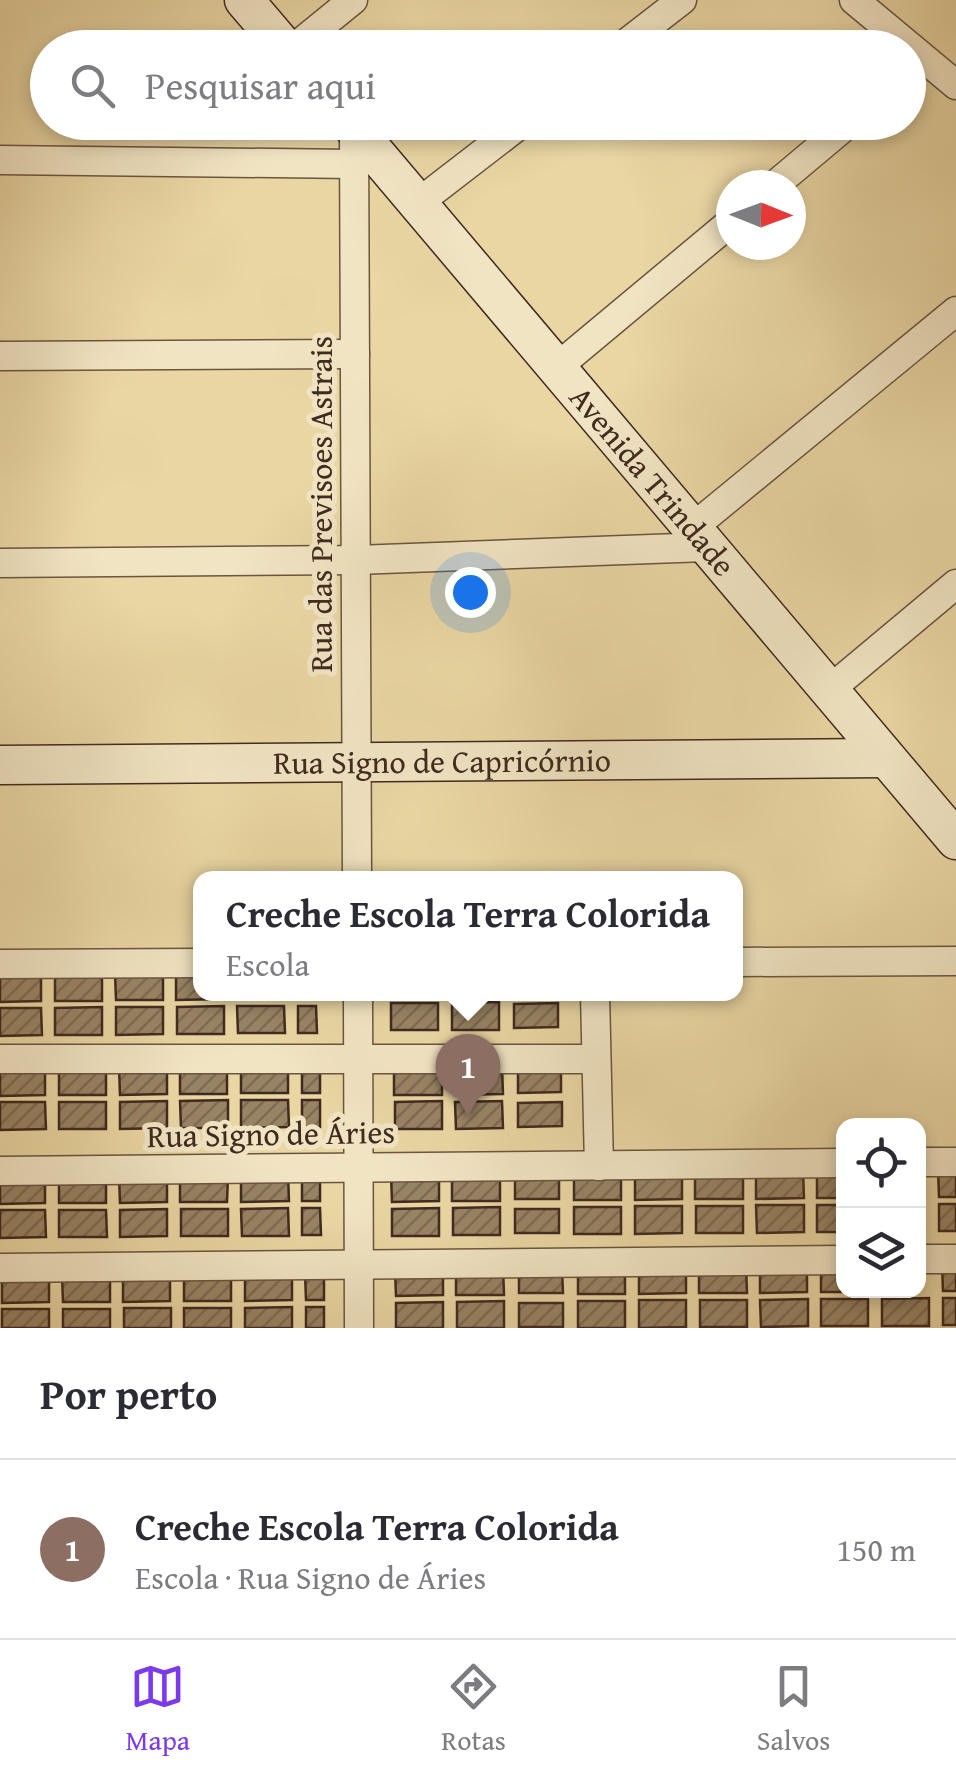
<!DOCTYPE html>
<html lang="pt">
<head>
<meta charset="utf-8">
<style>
	:root { --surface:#fff; --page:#f7f7f7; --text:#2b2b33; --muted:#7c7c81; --line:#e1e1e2; --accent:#7c3aed }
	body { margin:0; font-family:"Gentium Book Plus",serif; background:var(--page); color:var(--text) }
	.controls { position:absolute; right:30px; bottom:30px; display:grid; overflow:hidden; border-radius:20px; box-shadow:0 5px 15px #0003 }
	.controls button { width:90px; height:90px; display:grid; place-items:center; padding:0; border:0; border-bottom:2px solid var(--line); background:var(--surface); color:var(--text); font:50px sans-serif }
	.compass { position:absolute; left:716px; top:170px; width:90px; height:90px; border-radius:50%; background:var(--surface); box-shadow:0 5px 15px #0003; rotate:91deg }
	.you { position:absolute; left:470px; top:592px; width:35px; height:35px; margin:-25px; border:8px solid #fff; border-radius:50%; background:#1a73e8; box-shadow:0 0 0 15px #1a73e833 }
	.badge { display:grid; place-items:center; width:65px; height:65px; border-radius:50%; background:var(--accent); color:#fff; font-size:32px; font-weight:700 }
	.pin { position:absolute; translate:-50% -82px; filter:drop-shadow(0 2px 5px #0008) }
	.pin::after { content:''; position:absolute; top:52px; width:35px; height:30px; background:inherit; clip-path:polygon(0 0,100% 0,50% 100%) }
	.popup { position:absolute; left:193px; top:871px; width:550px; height:130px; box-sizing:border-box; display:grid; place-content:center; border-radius:20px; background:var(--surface); filter:drop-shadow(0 2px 8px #0005); font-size:32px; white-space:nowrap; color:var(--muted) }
	.popup b { font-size:38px; color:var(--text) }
	.popup::after { content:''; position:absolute; left:50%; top:100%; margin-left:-20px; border:20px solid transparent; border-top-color:var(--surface) }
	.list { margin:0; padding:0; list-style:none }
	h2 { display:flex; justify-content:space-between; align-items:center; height:130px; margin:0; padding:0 40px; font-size:42px }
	h2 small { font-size:32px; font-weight:400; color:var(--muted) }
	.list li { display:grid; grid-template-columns:65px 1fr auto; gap:30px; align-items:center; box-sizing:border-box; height:180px; padding:0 40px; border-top:2px solid var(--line) }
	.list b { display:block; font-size:38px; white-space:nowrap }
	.list p { margin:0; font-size:32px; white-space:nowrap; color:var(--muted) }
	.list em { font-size:32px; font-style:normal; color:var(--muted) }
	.icon { flex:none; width:55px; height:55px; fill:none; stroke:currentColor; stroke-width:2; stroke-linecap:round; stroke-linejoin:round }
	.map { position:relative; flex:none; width:956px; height:1328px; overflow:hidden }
	.search { position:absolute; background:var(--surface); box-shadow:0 5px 15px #0003; left:30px; right:30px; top:30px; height:110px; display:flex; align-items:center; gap:25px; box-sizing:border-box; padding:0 35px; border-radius:55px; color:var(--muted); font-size:38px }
	.sheet { height:310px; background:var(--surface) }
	nav { display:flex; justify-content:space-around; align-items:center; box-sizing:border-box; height:140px; border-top:2px solid var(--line); background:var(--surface); font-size:28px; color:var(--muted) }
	nav a { display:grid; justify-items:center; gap:5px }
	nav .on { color:var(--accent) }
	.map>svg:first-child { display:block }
	.building { fill:url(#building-hatch); stroke:#402a20; stroke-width:2.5 }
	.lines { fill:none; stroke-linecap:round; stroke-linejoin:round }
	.street-casing { stroke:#6a5541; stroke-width:31 }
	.secondary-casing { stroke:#402a20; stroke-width:41 }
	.street { stroke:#f1e4c3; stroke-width:28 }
	.secondary { stroke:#f1e4c3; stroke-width:38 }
	.labels { text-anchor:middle; stroke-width:10; stroke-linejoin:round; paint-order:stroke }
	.street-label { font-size:32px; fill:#402a20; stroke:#f1e4c3 }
</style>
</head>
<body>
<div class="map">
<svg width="956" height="1328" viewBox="0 0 956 1328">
	<defs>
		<pattern id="building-hatch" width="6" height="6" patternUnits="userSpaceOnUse" patternTransform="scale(2.5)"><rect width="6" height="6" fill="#988364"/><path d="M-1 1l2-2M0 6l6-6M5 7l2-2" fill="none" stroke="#7d6b52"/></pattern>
	</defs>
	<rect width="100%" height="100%" fill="#e9d6a3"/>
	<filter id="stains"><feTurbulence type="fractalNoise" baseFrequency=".002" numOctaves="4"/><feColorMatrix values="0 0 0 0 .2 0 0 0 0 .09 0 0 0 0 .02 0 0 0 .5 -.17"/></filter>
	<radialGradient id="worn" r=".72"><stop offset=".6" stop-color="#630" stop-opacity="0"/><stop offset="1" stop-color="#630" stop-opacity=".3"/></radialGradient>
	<g class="building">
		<polygon points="200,972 200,994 223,994 223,999 176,1000 176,973"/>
		<polygon points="102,973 102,1001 55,1001 55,974"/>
		<polygon points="115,973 163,973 163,1000 116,1000"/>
		<polygon points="0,974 41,974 41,1001 0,1002"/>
		<polygon points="237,994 284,994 285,999 237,999"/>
		<polygon points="499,1002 499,1030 452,1030 452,1003"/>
		<rect x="391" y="1003" width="47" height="27"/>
		<polygon points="558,1003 558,1027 514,1028 514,1004"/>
		<polygon points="224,1006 224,1034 177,1034 177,1007"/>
		<polygon points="237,1006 284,1006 285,1033 238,1033"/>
		<polygon points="298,1006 316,1006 317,1033 298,1033"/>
		<polygon points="102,1007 102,1035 55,1035 55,1008"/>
		<polygon points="116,1007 163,1007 163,1034 116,1035"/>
		<polygon points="0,1008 41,1008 42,1035 0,1036"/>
		<polygon points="227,1066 227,1094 180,1094 180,1067"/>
		<rect x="241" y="1066" width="47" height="27"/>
		<rect x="302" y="1066" width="18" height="27"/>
		<polygon points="119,1067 167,1067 167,1094 120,1095"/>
		<polygon points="442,1067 442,1095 394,1095 394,1068"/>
		<polygon points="502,1067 503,1094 455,1095 455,1068"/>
		<polygon points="0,1068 45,1068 45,1095 0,1096"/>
		<rect x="59" y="1068" width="47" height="27"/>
		<polygon points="561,1068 561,1092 518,1093 518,1069"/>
		<polygon points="228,1100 228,1128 181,1128 180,1101"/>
		<polygon points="241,1100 288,1100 289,1127 241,1128"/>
		<rect x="302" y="1100" width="18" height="27"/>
		<polygon points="167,1101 167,1128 120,1129 120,1102"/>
		<polygon points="442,1101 442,1129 395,1129 395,1102"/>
		<polygon points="502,1101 503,1128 456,1129 455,1102"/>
		<polygon points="0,1102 45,1102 46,1129 0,1130"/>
		<rect x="59" y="1102" width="47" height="27"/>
		<polygon points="562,1102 562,1126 518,1127 518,1103"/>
		<polygon points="938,1170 956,1170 956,1197 939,1197"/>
		<polygon points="743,1171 743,1199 695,1199 695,1172"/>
		<polygon points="756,1171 803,1171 804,1198 756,1199"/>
		<rect x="817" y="1171" width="27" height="27"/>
		<polygon points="621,1172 621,1200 574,1200 574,1173"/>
		<polygon points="635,1172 682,1172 682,1199 635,1200"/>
		<polygon points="500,1173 500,1201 452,1201 452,1174"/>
		<polygon points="241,1174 288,1174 289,1201 241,1202"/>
		<rect x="302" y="1174" width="18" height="27"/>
		<polygon points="391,1174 439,1174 439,1201 392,1202"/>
		<polygon points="119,1175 167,1175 167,1202 120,1203"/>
		<polygon points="180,1175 228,1175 227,1202 180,1202"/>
		<rect x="515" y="1175" width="44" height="24"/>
		<polygon points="0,1176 45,1176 45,1203 0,1204"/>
		<rect x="59" y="1176" width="47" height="27"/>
		<rect x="939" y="1204" width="17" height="27"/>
		<polygon points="756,1205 804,1205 804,1232 757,1233"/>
		<rect x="817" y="1205" width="27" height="27"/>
		<polygon points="635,1206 682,1206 682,1233 635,1234"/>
		<rect x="696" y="1206" width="47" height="27"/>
		<polygon points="500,1207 500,1235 453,1235 453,1208"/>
		<rect x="574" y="1207" width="47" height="27"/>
		<polygon points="288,1208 289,1236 242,1236 241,1209"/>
		<polygon points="302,1208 320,1208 321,1235 302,1235"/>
		<polygon points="439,1208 439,1236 392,1236 392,1209"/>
		<polygon points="167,1209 167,1236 120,1237 120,1210"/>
		<rect x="181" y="1209" width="47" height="27"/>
		<rect x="515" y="1209" width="44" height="24"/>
		<polygon points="0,1210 45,1210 46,1237 0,1238"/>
		<polygon points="59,1210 106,1210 107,1237 59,1237"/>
		<polygon points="942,1264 956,1264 956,1291 943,1291"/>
		<polygon points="760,1265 807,1265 807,1292 760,1293"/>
		<polygon points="821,1265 844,1265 844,1290 868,1292 821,1292"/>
		<polygon points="625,1266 625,1294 578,1294 578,1267"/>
		<polygon points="639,1266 686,1266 686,1293 639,1294"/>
		<polygon points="699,1266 746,1266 747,1293 699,1293"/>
		<polygon points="503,1267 504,1295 456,1295 456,1268"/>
		<polygon points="443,1268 443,1295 396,1296 395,1269"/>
		<polygon points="519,1269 562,1269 563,1293 519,1293"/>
		<polygon points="245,1273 292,1273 292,1300 245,1301"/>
		<polygon points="305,1273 324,1273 324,1300 306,1300"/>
		<polygon points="123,1274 170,1274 170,1301 123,1302"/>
		<rect x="184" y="1274" width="47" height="27"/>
		<polygon points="2,1275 49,1275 49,1302 2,1303"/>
		<polygon points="62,1275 110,1275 110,1302 63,1302"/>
		<polygon points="929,1298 929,1326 882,1326 882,1299"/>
		<rect x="943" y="1298" width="13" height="27"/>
		<polygon points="808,1299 808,1326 761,1327 760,1300"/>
		<rect x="821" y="1299" width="47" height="27"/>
		<polygon points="639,1300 686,1300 686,1327 639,1328"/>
		<rect x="700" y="1300" width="47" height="27"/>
		<polygon points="504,1301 504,1328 457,1328 457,1302"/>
		<rect x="578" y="1301" width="47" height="27"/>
		<polygon points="443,1302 443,1328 396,1328 396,1303"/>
		<rect x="519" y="1303" width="44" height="24"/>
		<polygon points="292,1307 292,1328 245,1328 245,1308"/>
		<rect x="306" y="1307" width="18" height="21"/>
		<rect x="124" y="1308" width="47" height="20"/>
		<rect x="184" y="1308" width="47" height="20"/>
		<rect x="2" y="1309" width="47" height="19"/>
		<rect x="63" y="1309" width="47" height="19"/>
	</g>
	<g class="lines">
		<g class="street-casing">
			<g id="street">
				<polyline points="854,0 956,85"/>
				<polyline points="294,48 353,0"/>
				<polyline points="620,48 682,0"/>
				<polyline points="354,128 357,878"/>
				<polyline points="0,160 354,164"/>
				<polyline points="775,185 850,122"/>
				<polyline points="418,203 523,122"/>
				<polyline points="0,356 355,354"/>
				<polyline points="556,368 731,222"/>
				<polyline points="691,529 956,311"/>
				<polyline points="0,563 356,560 706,547"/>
				<polyline points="828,691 956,584"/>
				<polyline points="736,962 956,961"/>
				<polyline points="0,964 200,963"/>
				<polyline points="358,994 359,1328"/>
				<polyline points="595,994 599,1166"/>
				<polyline points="0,1059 596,1059"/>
				<polyline points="918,1162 956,1162"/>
				<polyline points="0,1171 844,1163"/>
				<polyline points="918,1259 956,1259"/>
				<polyline points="0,1268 844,1260"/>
			</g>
		</g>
		<g class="secondary-casing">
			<g id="secondary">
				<polyline points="244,0 285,48"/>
				<path id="s1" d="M349,122L956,840"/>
				<path id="s2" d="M0,765L884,758"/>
			</g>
		</g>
		<use href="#street" class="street"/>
		<use href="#secondary" class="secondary"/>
	</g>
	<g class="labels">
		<g class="street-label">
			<text dy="11" stroke="none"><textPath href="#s1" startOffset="470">Avenida Trindade</textPath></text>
			<text transform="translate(321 504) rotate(-90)" y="11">Rua das Previsoes Astrais</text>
			<text dy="11" stroke="none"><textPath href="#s2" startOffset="442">Rua Signo de Capricórnio</textPath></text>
			<text transform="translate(271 1134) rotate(-1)" y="11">Rua Signo de Áries</text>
		</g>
	</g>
	<rect width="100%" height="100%" filter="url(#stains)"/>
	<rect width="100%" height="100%" fill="url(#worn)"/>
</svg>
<div class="controls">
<button><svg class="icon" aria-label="locate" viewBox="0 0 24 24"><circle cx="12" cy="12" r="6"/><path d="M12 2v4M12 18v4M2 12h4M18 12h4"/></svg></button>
<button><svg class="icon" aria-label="layers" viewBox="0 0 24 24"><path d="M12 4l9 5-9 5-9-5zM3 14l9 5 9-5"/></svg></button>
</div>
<svg class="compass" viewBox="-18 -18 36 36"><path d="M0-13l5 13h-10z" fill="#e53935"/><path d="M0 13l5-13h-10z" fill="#7c7c81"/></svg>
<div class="you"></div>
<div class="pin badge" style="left:468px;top:1116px;background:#8d6e63">1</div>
<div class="popup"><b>Creche Escola Terra Colorida</b>Escola</div>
<div class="search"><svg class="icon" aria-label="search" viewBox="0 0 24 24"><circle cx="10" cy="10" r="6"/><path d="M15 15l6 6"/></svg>Pesquisar aqui</div>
</div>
<section class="sheet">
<h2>Por perto<small></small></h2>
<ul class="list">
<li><span class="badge" style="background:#8d6e63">1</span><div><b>Creche Escola Terra Colorida</b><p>Escola · Rua Signo de Áries</p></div><em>150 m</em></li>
</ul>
</section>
<nav>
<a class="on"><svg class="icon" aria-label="map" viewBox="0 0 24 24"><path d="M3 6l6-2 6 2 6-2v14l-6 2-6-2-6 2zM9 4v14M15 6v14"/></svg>Mapa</a>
<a><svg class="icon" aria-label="directions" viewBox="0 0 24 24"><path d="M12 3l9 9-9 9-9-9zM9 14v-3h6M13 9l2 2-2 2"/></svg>Rotas</a>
<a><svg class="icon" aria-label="saved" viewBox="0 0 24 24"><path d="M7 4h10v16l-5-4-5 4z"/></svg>Salvos</a>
</nav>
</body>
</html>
